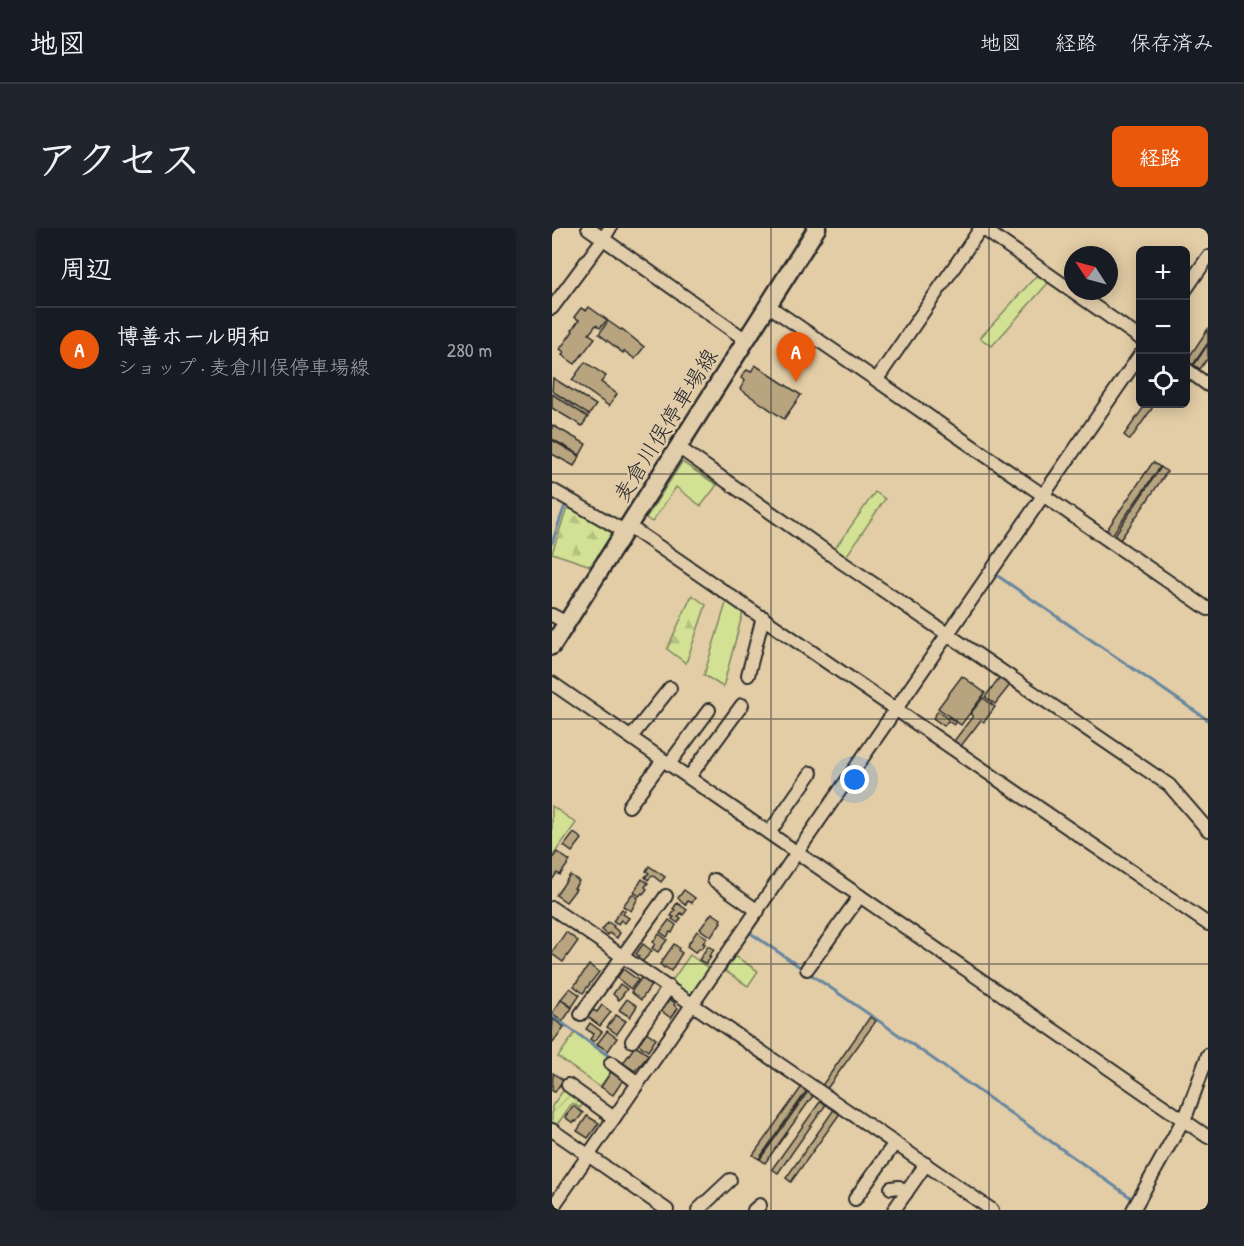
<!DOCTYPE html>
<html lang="ja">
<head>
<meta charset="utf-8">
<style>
	:root { --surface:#171b24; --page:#20242c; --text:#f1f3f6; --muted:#9ea1a6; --line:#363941; --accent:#ea580c }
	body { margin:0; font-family:"Patrick Hand","Klee One",sans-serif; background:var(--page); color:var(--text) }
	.controls { position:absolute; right:18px; top:18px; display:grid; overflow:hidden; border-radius:9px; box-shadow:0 3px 15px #0003 }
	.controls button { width:54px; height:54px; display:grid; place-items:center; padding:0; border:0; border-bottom:2px solid var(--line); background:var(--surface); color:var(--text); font:30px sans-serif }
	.compass { position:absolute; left:512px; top:18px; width:54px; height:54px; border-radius:50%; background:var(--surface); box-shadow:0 3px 15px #0003; rotate:306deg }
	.you { position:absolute; left:303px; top:552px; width:21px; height:21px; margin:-15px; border:4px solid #fff; border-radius:50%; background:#1a73e8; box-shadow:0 0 0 9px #1a73e833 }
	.badge { display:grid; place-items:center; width:39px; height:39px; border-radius:50%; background:var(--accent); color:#fff; font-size:20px; font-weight:700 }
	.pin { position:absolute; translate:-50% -50px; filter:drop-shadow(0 2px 3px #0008) }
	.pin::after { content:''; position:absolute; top:32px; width:21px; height:18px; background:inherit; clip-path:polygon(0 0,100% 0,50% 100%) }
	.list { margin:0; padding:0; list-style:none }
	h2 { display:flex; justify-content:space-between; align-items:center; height:78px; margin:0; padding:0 24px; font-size:26px }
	h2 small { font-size:20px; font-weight:400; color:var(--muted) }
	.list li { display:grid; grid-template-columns:39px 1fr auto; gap:18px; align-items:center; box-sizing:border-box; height:84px; padding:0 24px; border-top:2px solid var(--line) }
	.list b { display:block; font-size:22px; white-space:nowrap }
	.list p { margin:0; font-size:20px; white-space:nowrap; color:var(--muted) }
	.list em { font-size:20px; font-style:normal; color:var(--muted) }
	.icon { flex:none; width:33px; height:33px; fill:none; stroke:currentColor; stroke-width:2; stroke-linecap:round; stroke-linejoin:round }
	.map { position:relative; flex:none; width:656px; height:982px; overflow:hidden; border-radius:9px }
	header { display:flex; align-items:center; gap:36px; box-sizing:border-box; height:84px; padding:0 30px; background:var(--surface); border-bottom:2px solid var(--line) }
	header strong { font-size:28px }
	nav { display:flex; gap:33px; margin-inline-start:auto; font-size:21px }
	.intro { display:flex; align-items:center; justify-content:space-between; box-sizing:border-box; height:144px; padding:0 36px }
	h1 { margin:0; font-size:42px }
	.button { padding:15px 27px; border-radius:9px; background:var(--accent); color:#fff; font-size:21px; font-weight:700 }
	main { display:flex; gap:36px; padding:0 36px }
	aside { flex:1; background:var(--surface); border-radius:9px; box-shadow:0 3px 15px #0003 }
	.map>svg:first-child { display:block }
	.grass { fill:#d2e194; stroke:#7e8660; stroke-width:1.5 }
	.forest { fill:url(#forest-firs); stroke:#7e8660; stroke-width:1.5 }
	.garden { fill:url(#garden-furrows); stroke:#7e8660; stroke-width:1.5 }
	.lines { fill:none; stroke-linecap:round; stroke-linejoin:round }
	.stream { stroke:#6987a0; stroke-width:3 }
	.building { fill:#b8a580; stroke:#2b2b2b; stroke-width:1.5 }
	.street-casing { stroke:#2b2b2b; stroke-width:16 }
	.secondary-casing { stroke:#2b2b2b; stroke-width:21 }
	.street { stroke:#e2cdab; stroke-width:12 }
	.secondary { stroke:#e2cdab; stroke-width:16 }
	.grid { fill:none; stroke:#2b2b2b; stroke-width:1.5; stroke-opacity:0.55 }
	.labels { text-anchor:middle; stroke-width:5; stroke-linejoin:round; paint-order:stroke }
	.street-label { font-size:22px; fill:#2b2b2b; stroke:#e2cdab }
</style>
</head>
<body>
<header>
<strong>地図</strong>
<nav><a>地図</a><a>経路</a><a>保存済み</a></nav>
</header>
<div class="intro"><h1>アクセス</h1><a class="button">経路</a></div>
<main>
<aside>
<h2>周辺<small></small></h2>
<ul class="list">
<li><span class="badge">A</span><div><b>博善ホール明和</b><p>ショップ · 麦倉川俣停車場線</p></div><em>280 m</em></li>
</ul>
</aside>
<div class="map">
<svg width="656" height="982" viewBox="0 0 656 982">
	<defs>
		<pattern id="forest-firs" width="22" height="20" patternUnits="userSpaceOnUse" patternTransform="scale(1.5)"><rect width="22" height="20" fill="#d2e194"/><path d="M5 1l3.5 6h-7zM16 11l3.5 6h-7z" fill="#b4c180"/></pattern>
		<pattern id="garden-furrows" width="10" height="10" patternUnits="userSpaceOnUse" patternTransform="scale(1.5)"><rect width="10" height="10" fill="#d2e194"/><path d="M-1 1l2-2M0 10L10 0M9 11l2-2" fill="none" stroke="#b4c180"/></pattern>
	</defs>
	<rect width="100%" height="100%" fill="#e3cda6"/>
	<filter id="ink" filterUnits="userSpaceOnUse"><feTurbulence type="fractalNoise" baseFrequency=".0167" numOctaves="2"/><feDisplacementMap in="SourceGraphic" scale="12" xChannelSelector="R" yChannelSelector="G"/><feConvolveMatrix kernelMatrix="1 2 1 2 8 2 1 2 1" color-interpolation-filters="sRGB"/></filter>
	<g filter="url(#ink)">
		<g class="grass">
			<polygon points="485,47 497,54 440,118 428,110"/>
			<polygon points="130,234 165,257 149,278 124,259 100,294 94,290"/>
			<polygon points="323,264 333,271 293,330 282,322"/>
			<polygon points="175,372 191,384 171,459 152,447"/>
			<polygon points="0,578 24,595 0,629"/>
			<polygon points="138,727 160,743 141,770 117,757"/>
			<polygon points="183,728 206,743 196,758 173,743"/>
			<polygon points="23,805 65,835 48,859 6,829"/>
		</g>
		<g class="forest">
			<polygon points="16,277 63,307 42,339 0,325"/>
			<polygon points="140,367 154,377 134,435 115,421"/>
		</g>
		<polygon class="garden" points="13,860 32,874 28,880 20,875 5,897 0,894 0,878"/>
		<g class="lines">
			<g class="stream">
				<polyline points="634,71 638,65"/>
				<polyline points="0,315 13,277"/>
				<polyline points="443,346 656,492"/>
				<polyline points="198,703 197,704 324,791 581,971"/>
				<polyline points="0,788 60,830"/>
			</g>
		</g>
		<g class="building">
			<polygon points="37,79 55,92 48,100 44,97 37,106 43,110 23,136 10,127 12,124 8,121 21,103 20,102 27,92 22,89 29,80 34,83"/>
			<polygon points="56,93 69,102 70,101 92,119 83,131 72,123 71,125 47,106"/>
			<polygon points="656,101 656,115 641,137 635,132"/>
			<polygon points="656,116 656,130 648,141 642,137"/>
			<polygon points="33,134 54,148 49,154 65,166 57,178 20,152"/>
			<polygon points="203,137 249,167 232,191 188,161 193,153 189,150 191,146 195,142 199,144"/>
			<polygon points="1,150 44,177 37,187 0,163"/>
			<polygon points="0,166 36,189 30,198 0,180"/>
			<polygon points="594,176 603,176 578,212 572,207"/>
			<polygon points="0,197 34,216 28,227 0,211"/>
			<polygon points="0,212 28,228 22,238 0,226"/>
			<polygon points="601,234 608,239 560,307 554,303"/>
			<polygon points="609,239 615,244 568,312 562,308"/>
			<polygon points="410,448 433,465 409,497 386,480"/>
			<polygon points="447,450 458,457 443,476 433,469"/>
			<polygon points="431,470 443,479 432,494 429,492 409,518 402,513 421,488 418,486"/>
			<polygon points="386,483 396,491 397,489 404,495 402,497 396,493 392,498 381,490"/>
			<polygon points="22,605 30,611 20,624 12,618"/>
			<polygon points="5,624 18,633 8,647 5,645 0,652 0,631"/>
			<polygon points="97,638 113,649 109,654 100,647 96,652 93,649 97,645 94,643"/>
			<polygon points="18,647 27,653 22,660 24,661 14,674 4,667"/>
			<polygon points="90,651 96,655 93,659 95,661 91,666 90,665 87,668 82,664"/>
			<polygon points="132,662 143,670 140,675 136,673 133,677 126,670"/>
			<polygon points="80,666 86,670 79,683 71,678"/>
			<polygon points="125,675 135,682 131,687 129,685 126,689 129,690 126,695 120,691 122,689 119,688 123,682 121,681"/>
			<polygon points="70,681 73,683 71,686 77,690 73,695 69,692 66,696 61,693"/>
			<polygon points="160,685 169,691 168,693 169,694 159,709 148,701"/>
			<polygon points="117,692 124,697 120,705 118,704 115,709 108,704"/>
			<polygon points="56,694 62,698 61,699 68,705 65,710 57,705 56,707 50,702"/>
			<polygon points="145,703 155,710 151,715 153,716 149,721 148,720 145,723 144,723 143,724 135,718"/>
			<polygon points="14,704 26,713 11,734 0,726 0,724"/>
			<polygon points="107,706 115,712 106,724 100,720 103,716 101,714"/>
			<polygon points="91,716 100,723 90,734 85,730 87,728 84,726"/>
			<polygon points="122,716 127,720 126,722 130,725 119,743 113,739 112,740 108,736"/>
			<polygon points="156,718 162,722 157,728 159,729 154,736 147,732"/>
			<polygon points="37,737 47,744 31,765 22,758"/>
			<polygon points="71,741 86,752 79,761 65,750"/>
			<polygon points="90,749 100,756 89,772 79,764"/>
			<polygon points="68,756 75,761 67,772 61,766"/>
			<polygon points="18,760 28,767 20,779 9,771"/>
			<polygon points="116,770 123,775 122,777 126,780 119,790 108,782"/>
			<polygon points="75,771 85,778 78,789 67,782"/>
			<polygon points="9,772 20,780 11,793 0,785"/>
			<polygon points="50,777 59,784 48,798 36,789 41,782 45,784"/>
			<polygon points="64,787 74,793 65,806 55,799"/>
			<polygon points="318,789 324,793 274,862 269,859"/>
			<polygon points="1,791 12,799 1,814 0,813"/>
			<polygon points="38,795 50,804 42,814 38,811 42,806 34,801"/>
			<polygon points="55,803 65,810 56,823 45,816"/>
			<polygon points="93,803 104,811 96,823 85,815"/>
			<polygon points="83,818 97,827 83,843 71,835"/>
			<polygon points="59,844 71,852 61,867 49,859"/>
			<polygon points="1,845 11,852 3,864 0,863"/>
			<polygon points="251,857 256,861 207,931 201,927"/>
			<polygon points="257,862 263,865 213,935 208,931"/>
			<polygon points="270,871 275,875 226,945 220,941"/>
			<polygon points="21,878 31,885 24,894 22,893 21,895 13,889"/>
			<polygon points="283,880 289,884 239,954 234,950"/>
			<polygon points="35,888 47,895 36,910 25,903"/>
		</g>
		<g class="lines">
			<g class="street-casing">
				<g id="street">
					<polyline points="36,0 194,112"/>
					<polyline points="430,0 588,110"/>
					<polyline points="634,61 656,29"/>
					<polyline points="217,78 656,381"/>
					<polyline points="0,80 51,11 58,0"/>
					<polyline points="634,141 656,157"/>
					<polyline points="325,151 429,0"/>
					<polyline points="126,219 285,331 617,557 656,602"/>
					<polyline points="0,262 65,299 84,303 656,696"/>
					<polyline points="0,387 15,395"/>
					<polyline points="196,447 211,389"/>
					<polyline points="0,455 656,909"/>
					<polyline points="79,509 118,460"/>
					<polyline points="117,536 157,482"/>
					<polyline points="137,549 190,477"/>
					<polyline points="77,578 111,532"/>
					<polyline points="217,605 259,545"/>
					<polyline points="162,652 206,683"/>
					<polyline points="0,680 440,982"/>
					<polyline points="255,741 308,668"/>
					<polyline points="29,786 114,668"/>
					<polyline points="80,813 117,759"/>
					<polyline points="59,835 86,855"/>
					<polyline points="16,857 62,890"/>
					<polyline points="0,902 115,982"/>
					<polyline points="339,960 347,959 354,965"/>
					<polyline points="303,971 343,915"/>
					<polyline points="0,980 588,127"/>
					<polyline points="146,982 178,952"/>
					<polyline points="202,982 208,977"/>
					<polyline points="342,982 374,936"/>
					<polyline points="581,982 635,885 656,827"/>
				</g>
			</g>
			<g class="secondary-casing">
				<polyline id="secondary" points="0,418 265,0"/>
			</g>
			<use href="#street" class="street"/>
			<use href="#secondary" class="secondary"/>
		</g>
	</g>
	<path class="grid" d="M219,0V982M437,0V982M0,246H656M0,491H656M0,736H656"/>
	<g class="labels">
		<g class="street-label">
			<text transform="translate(113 197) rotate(-58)" y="8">麦倉川俣停車場線</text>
		</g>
	</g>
</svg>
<div class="controls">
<button>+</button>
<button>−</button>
<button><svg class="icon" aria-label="locate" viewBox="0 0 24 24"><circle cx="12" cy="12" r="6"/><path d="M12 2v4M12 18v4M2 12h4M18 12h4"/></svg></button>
</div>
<svg class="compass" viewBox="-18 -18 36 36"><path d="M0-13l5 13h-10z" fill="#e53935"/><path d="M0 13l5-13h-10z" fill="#9ea1a6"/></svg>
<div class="you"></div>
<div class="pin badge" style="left:244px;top:154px">A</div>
</div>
</main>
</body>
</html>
